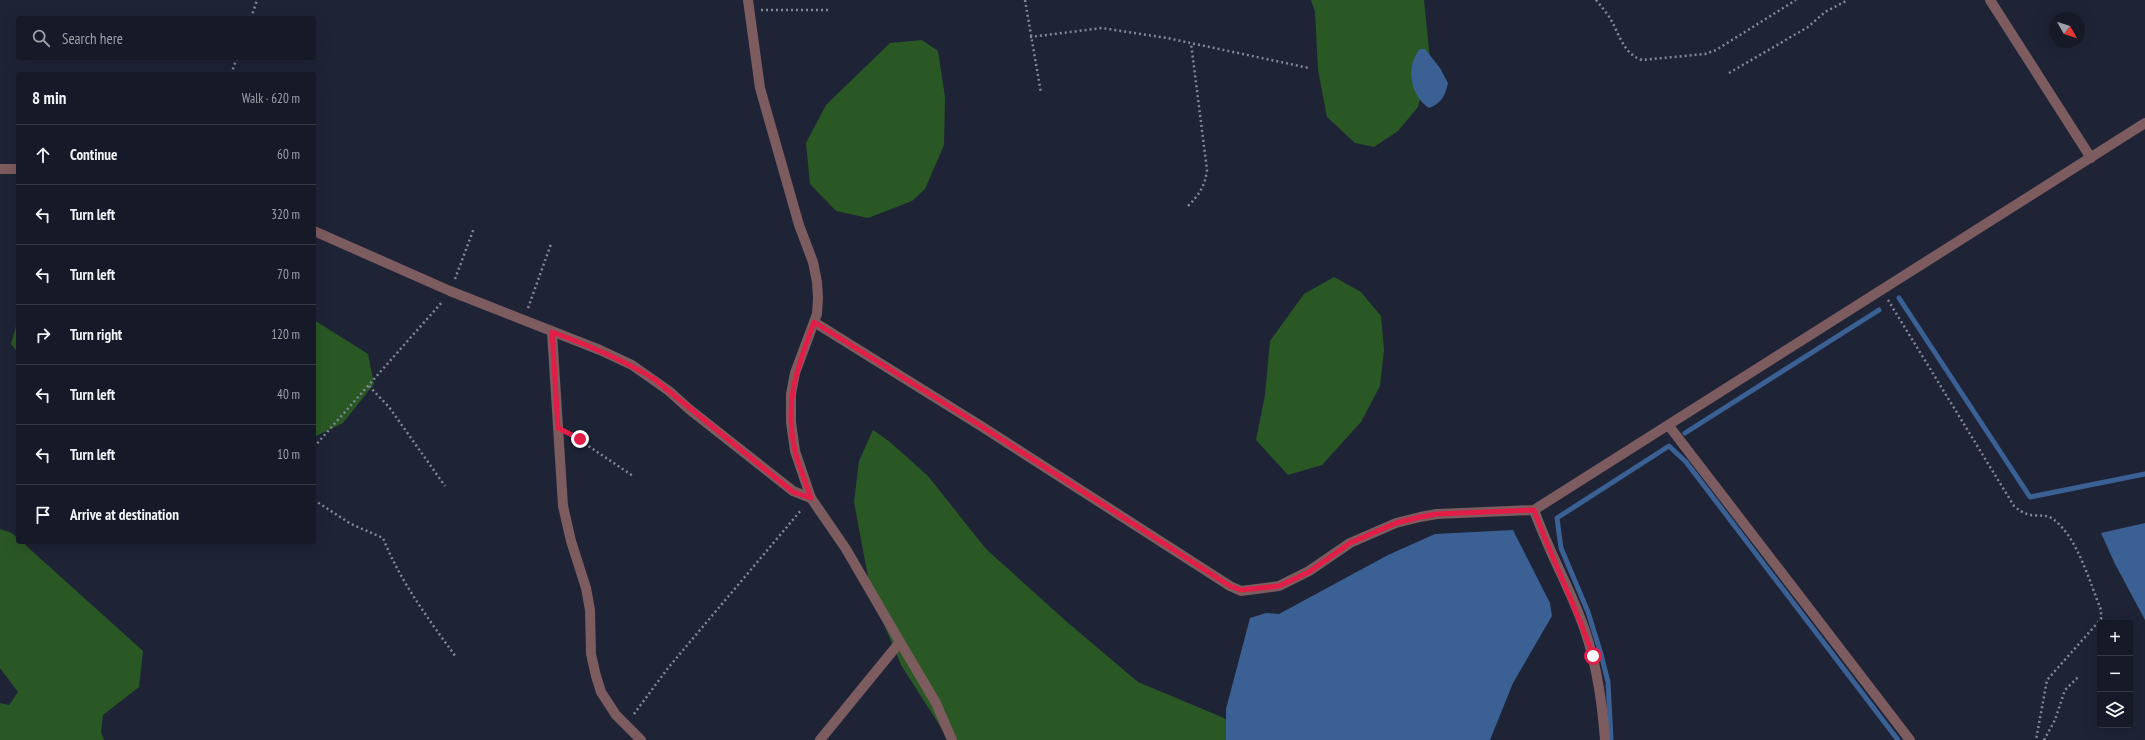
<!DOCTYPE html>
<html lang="en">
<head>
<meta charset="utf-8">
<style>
	:root { --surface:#161a28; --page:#1f2330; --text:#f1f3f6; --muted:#9ea1a8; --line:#353845 }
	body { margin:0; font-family:"PT Sans Narrow",sans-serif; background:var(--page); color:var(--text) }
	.controls { position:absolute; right:12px; bottom:12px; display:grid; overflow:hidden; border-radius:4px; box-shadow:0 4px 16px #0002 }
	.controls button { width:36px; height:36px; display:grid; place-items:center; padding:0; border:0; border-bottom:1px solid var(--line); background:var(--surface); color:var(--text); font:20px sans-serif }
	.compass { position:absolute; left:2049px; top:12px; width:36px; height:36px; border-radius:50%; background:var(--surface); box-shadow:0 4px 16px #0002; rotate:129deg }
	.stop { position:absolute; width:12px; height:12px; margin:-9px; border:3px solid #e11d48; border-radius:50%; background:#fff }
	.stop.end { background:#e11d48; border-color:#fff; box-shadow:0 1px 4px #0008 }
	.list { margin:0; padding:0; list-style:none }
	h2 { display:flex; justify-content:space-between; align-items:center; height:52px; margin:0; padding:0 16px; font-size:17px }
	h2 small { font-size:13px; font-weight:400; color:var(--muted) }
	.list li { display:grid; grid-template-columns:26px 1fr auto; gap:12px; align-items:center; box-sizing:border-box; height:60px; padding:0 16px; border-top:1px solid var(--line) }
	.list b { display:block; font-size:15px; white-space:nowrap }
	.list em { font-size:13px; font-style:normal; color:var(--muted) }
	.icon { flex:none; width:22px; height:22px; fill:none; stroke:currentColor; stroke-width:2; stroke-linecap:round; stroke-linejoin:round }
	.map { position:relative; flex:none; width:2145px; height:740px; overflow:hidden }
	.search { position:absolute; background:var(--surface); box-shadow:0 4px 16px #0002; left:16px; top:16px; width:300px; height:44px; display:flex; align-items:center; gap:10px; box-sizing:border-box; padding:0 14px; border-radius:4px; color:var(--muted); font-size:15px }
	.panel { position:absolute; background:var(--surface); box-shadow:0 4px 16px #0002; left:16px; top:72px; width:300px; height:472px; border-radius:4px }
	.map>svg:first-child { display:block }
	.forest { fill:#2a5825 }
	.water { fill:#3a6094 }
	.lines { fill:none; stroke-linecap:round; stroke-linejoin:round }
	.stream { stroke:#3a6094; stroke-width:5 }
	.path { stroke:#838898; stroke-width:2.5; stroke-dasharray:2 3; stroke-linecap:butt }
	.street { stroke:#7c5c5e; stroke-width:10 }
	.route { stroke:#e11d48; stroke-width:5 }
</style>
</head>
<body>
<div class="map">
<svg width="2145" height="740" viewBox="0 0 2145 740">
	<rect width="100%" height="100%" fill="#1e2336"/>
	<g class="forest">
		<polygon points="1311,0 1424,0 1430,60 1418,107 1398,131 1374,147 1355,143 1327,117 1318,70 1315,12"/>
		<polygon points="922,40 938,51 945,97 944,145 925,189 912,201 868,218 836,211 810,184 806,143 826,105 890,43"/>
		<polygon points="1334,277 1361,292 1381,316 1384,350 1380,386 1361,422 1322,465 1288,475 1256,440 1265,395 1270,341 1304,294"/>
		<polygon points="18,319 18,353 11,344"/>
		<polygon points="314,320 368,354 374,384 343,423 314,437"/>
		<polygon points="873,430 890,442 928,476 986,549 1067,622 1138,682 1224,718 1251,740 949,740 901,665 871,593 854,502 859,461"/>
		<polygon points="0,529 12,533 18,539 18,542 22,542 143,651 139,687 103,715 101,732 104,740 0,740 0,703 9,705 18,692 0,668"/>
	</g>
	<g class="water">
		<path d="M1420,49H1425L1440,68L1448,83C1445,96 1442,103 1429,108C1410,96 1405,66 1420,49Z"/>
		<polygon points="2145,523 2145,620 2115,564 2101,533"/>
		<polygon points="1513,530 1550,603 1552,616 1513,683 1490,740 1226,740 1226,709 1250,618 1266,613 1279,614 1388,555 1435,534"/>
	</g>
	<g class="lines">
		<g class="stream">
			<polyline points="1899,298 2030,497 2145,474"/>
			<polyline points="1685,433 1879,310"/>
			<polyline points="1611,740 1608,682 1601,654 1588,612 1561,548 1557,518 1669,446 1686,462 1898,740"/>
		</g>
		<g class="path">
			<polyline points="1025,0 1041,93"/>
			<path d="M1596,0C1601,6 1606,12 1610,18C1619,33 1623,54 1642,60L1705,54L1716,50L1796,0"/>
			<polyline points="761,10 831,10"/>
			<polyline points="251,18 257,0"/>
			<polyline points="1030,37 1102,28 1167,38 1309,68"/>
			<polyline points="1729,73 1808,27 1825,12 1848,0"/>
			<polyline points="231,74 237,58"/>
			<path d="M1188,206C1199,195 1205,186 1207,170L1191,43"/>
			<polyline points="455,279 474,228"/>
			<path d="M1888,300L2014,506C2032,522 2042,511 2053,519C2077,536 2090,583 2101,610V619L2047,680L2036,740"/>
			<polyline points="528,308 551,244"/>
			<polyline points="369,386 389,407 445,486"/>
			<polyline points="572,435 633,476"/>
			<polyline points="314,447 442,302"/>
			<path d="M314,500L351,524L383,538C400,581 429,620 456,657"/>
			<polyline points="634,714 668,668 802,509"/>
			<polyline points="2044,740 2055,720 2065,690 2078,677"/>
		</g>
		<g class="street">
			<polyline points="748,0 760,88 799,225 813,262 817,282 818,298 817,314 795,373 791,394 791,422 795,451 811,498 846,549 900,642 936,703 952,740"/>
			<polyline points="1990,0 2091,158"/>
			<polyline points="0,169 18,169"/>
			<polyline points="314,231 450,291 600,350 632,365 669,391 689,409 793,491 811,498"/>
			<polyline points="814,322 981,426 1230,586 1241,591 1279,586 1309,571 1350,543 1396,523 1420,517 1437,514 1534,510 2145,123"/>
			<polyline points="552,332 563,506 571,541 586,588 590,610 591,654 596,676 601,692 616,715 641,740"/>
			<polyline points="1669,426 1910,740"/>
			<path d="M1534,510C1547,547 1566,581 1580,617C1596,657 1602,698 1605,740"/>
			<polyline points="820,740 900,642"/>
		</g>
	</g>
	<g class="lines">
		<path class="route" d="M580,439L558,428L552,332C588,345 622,359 654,379L793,492L811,498C806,483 799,467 795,451C784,401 797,368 814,322L981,426L1230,586L1241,590L1279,586L1309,572L1350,543L1396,523L1420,517L1437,514L1534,510C1552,560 1576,606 1593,656"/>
	</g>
</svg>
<div class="controls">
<button>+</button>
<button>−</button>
<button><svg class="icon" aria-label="layers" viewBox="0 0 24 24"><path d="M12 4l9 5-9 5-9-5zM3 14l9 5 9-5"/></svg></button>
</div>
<svg class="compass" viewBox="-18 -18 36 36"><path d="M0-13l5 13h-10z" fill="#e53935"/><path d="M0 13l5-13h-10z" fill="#9ea1a8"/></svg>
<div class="stop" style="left:1593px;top:656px"></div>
<div class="stop end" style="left:580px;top:439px"></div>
<div class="search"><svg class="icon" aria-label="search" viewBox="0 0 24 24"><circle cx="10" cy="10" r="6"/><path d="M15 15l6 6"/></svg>Search here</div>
<section class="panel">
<h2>8 min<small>Walk · 620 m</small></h2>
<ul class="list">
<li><svg class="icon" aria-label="ahead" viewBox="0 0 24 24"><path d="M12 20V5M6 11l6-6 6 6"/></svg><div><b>Continue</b></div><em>60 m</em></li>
<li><svg class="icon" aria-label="left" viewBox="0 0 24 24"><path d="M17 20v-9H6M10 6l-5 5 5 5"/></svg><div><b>Turn left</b></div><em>320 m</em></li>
<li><svg class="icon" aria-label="left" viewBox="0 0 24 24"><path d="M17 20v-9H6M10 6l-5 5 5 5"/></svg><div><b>Turn left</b></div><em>70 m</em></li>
<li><svg class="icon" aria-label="right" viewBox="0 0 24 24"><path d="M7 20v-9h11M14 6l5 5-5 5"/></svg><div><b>Turn right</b></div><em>120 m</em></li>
<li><svg class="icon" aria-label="left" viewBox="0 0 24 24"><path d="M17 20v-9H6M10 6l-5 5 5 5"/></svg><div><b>Turn left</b></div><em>40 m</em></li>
<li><svg class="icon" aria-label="left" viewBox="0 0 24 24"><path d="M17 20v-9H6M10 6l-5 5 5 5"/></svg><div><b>Turn left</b></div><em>10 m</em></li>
<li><svg class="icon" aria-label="arrive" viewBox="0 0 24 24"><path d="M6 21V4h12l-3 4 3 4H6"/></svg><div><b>Arrive at destination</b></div></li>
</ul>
</section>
</div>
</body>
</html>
